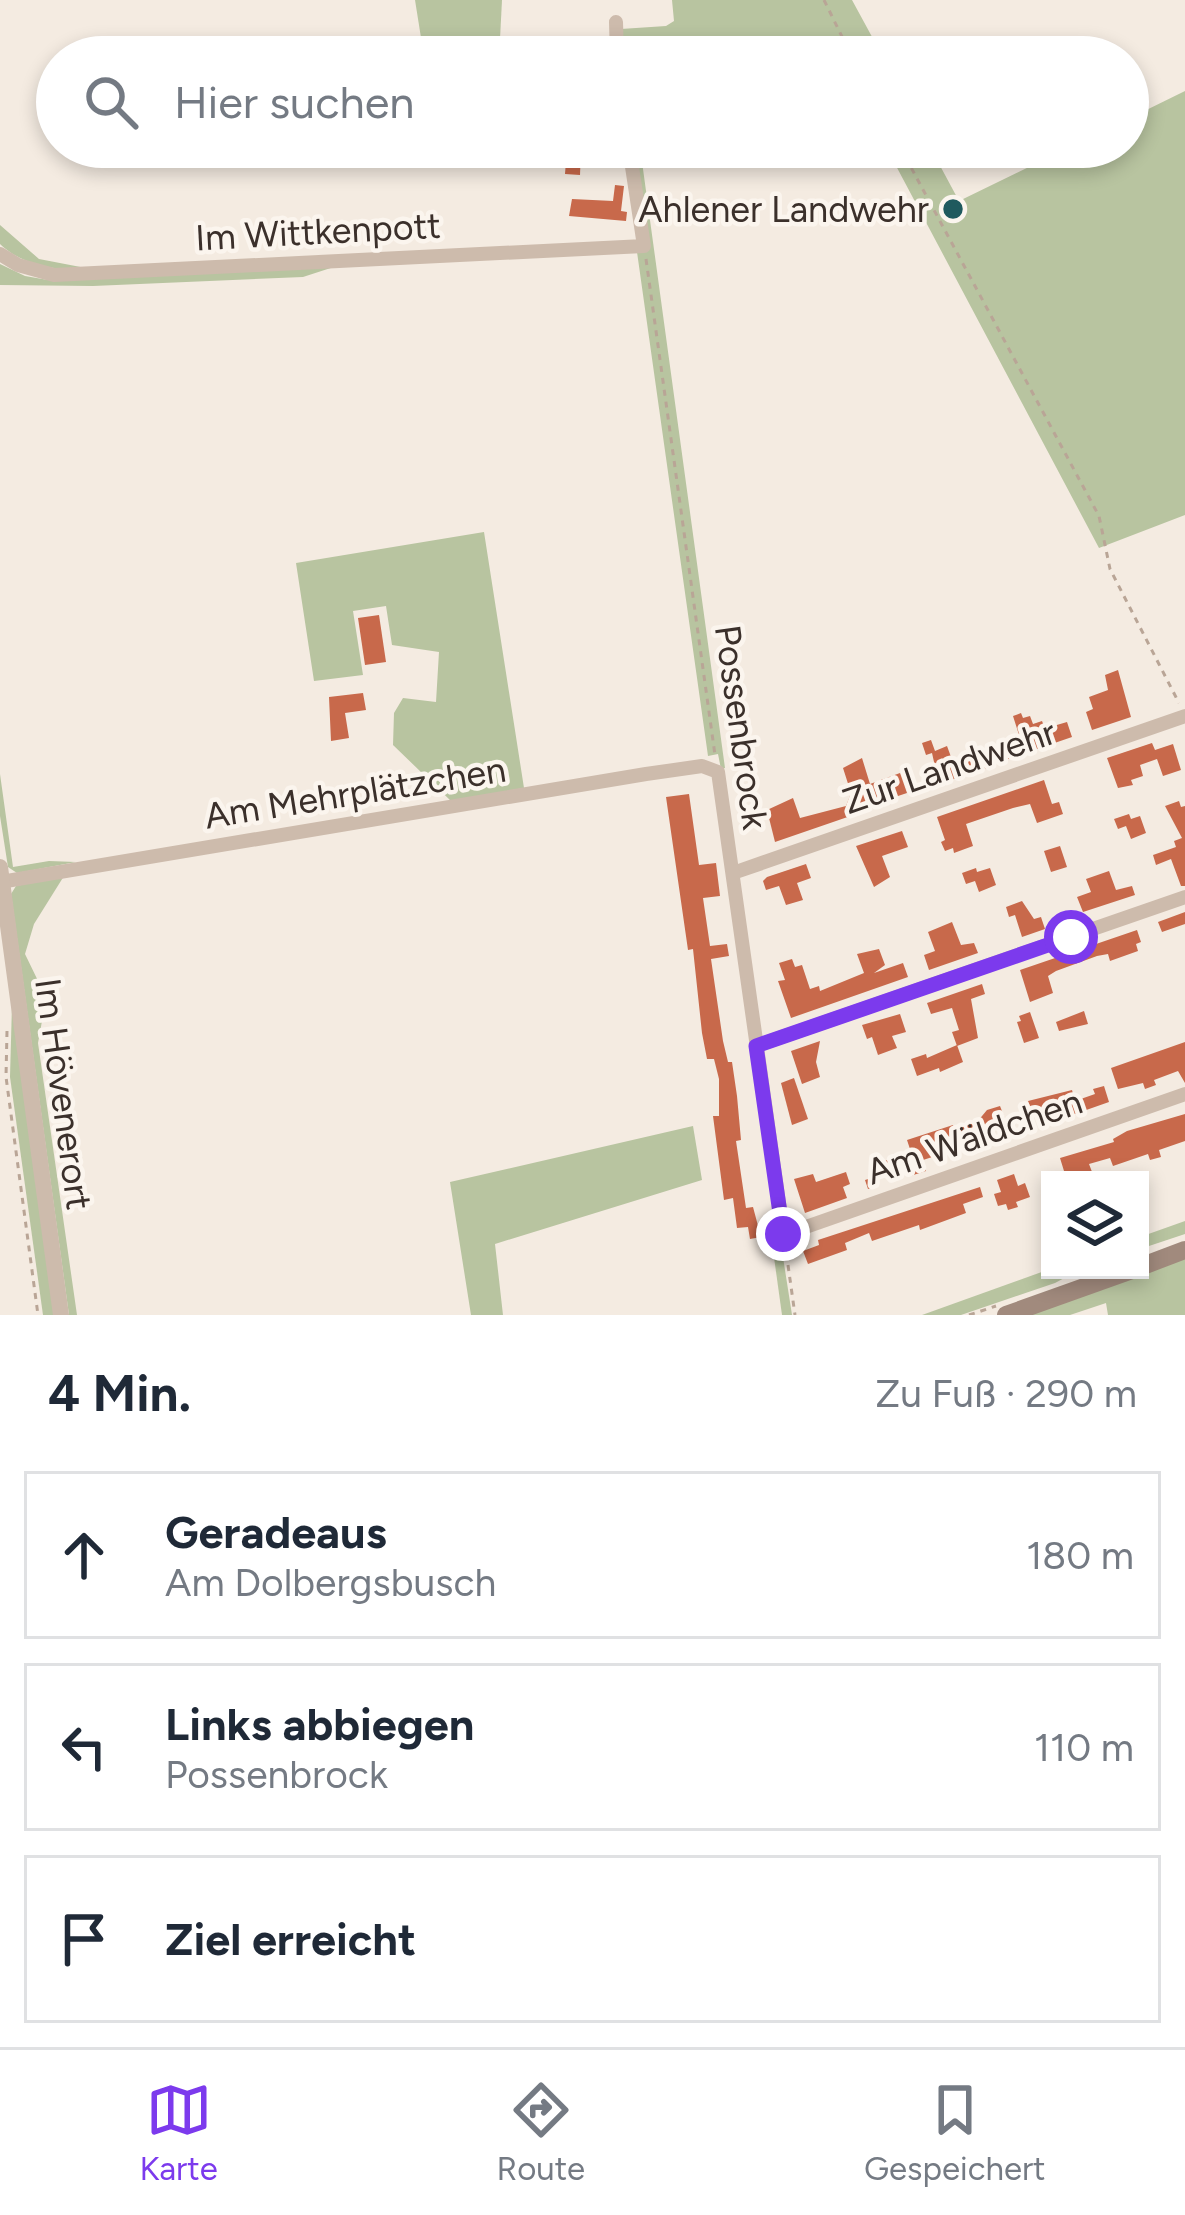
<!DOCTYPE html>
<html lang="de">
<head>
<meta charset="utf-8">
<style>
	:root { --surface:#fff; --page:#f6f6f7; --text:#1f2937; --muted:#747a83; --line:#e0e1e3; --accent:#7c3aed }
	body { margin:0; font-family:Figtree,sans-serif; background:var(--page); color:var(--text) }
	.controls { position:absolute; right:36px; bottom:36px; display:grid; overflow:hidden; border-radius:0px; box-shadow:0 6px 18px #0003 }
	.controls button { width:108px; height:108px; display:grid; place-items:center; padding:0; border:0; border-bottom:3px solid var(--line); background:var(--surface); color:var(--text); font:60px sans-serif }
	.stop { position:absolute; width:36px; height:36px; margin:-27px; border:9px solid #7c3aed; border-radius:50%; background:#fff }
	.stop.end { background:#7c3aed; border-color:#fff; box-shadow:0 3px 12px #0008 }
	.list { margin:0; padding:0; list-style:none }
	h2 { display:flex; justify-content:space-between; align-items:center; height:156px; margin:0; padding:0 48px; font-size:51px }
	h2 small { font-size:39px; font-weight:400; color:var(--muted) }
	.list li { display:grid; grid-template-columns:78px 1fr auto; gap:36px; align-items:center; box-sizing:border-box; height:168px; margin:0 24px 24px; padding:0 24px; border:3px solid var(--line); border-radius:0px }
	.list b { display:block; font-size:45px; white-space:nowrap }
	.list p { margin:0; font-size:39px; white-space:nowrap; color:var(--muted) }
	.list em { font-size:39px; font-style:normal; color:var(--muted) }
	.icon { flex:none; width:66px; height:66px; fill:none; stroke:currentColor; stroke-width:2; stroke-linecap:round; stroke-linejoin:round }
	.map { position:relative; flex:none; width:1185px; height:1315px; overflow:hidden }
	.search { position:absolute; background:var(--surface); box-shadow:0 6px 18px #0003; left:36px; right:36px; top:36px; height:132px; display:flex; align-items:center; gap:30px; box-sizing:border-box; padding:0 42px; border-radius:66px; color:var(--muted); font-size:45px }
	.sheet { height:732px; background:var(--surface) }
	nav { display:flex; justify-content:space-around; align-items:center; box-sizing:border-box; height:168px; border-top:3px solid var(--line); background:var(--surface); font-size:33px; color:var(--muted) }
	nav a { display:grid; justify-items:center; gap:6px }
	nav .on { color:var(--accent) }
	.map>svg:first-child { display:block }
	.green { fill:#b8c4a0 }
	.building { fill:#c8694b }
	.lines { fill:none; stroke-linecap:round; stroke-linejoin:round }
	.path { stroke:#b9a596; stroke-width:3; stroke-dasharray:6 6; stroke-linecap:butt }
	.minor { stroke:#cdbbac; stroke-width:14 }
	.tertiary { stroke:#cdbbac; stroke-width:16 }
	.secondary { stroke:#a18a7d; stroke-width:18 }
	.route { stroke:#7c3aed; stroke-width:15 }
	.poi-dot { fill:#1f5a5e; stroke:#fbf5ee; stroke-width:4.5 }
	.labels { text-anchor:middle; stroke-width:9; stroke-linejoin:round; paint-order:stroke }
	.poi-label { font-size:36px; fill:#3b302b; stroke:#fbf5ee; text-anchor:end }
	.street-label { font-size:36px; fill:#3b302b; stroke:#fbf5ee }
</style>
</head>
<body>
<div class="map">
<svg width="1185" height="1315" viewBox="0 0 1185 1315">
	<rect width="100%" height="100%" fill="#f4ebe1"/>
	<g class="green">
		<polygon points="415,0 502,0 500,39 422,44"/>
		<polygon points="672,0 852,0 883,57 806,57 729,41 626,36 628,57 620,57 621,29 666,26 674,21"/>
		<polygon points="1185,91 1185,515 1099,548 886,147 930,147 959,201 1070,147 1128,147 1128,119"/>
		<polygon points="632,147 640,147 725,768 721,769 718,754 708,756 637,252"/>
		<path d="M0,225L39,259L91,269C59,271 24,267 0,244Z"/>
		<polygon points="0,264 25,276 48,280 343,264 303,277 93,286 0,285"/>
		<polygon points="484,532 524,788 451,801 393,745 394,713 403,698 436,702 439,652 392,645 386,606 353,611 363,675 314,681 296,563"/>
		<polygon points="0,774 13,867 49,861 76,862 17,873 8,867 0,816"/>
		<polygon points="64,876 34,924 25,954 41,987 44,1010 38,1043 77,1315 69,1315 11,894 16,886"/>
		<polygon points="12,1005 54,1315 43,1315 10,1077"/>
		<polygon points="693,1126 702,1180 495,1244 503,1315 471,1315 450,1182"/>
		<polygon points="1185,1221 1185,1234 1140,1249 1140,1237"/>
		<polygon points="773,1250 782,1251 792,1315 782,1315"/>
		<polygon points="1185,1258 1185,1315 1108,1315 1106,1303 1070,1315 1029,1315"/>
		<polygon points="1050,1269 1079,1270 1055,1283 961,1315 922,1315"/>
	</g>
	<g class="building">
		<polygon points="567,147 581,148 580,175 565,174"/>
		<polygon points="615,185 624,186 621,211 627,212 626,221 569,216 572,199 613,201"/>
		<polygon points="379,615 386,662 365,665 358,618"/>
		<polygon points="1118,670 1131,717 1092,730 1086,712 1093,709 1089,697 1108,690 1105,675"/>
		<polygon points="363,693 366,710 345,713 349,738 331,741 329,697"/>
		<polygon points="1021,713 1023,718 1030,716 1033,724 1042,721 1044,726 1050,727 1067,722 1072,737 1008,759 1003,747 1021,741 1013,716"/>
		<polygon points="931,740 935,751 947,746 954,765 986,757 990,767 939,784 932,753 926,755 922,743"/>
		<polygon points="1152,743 1155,750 1173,744 1181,770 1163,776 1157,759 1140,765 1143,776 1131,780 1133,785 1118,788 1107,758"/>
		<polygon points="862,758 870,784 900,773 907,793 895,797 897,800 775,842 767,810 793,798 800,818 846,806 851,793 843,768"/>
		<polygon points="1044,780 1052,804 1059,802 1063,814 1037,823 1030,804 1013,808 966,824 973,846 954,853 953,848 945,851 941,842 945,840 937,817"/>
		<polygon points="689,794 699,865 716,863 720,896 703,898 710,946 727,944 729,956 711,959 723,1041 728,1062 732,1062 737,1096 741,1140 736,1141 746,1208 753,1207 761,1237 750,1239 748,1227 737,1228 733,1198 724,1200 713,1116 719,1116 719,1079 714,1059 707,1059 702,1033 693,949 688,950 666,797"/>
		<polygon points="1179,801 1181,807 1185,806 1185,886 1181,886 1171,859 1156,865 1153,855 1176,847 1174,841 1182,838 1165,806"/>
		<polygon points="1129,814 1131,819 1140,816 1146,833 1131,839 1126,826 1118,829 1114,819"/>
		<polygon points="902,831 908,847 882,856 890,877 874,887 856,846"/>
		<polygon points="1060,846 1067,867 1051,872 1044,851"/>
		<polygon points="806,864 811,878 797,883 803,900 786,905 779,886 766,890 763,881 767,877"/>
		<polygon points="976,868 977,872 990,868 996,885 979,892 975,881 966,884 962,873"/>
		<polygon points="1109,871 1116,890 1132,886 1135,895 1083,912 1077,897 1091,892 1086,879"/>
		<polygon points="1022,901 1034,919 1041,917 1045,929 1022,937 1015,915 1009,917 1006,907"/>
		<polygon points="1185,912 1185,924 1162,932 1158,922"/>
		<polygon points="952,922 961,945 974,943 978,953 929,970 924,955 935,951 928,932"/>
		<polygon points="1137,930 1141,942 1136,944 1138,951 1110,961 1108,954 1097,956 1056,971 1048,976 1053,993 1030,1002 1020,970"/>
		<polygon points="879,949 885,965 874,973 903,963 908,977 791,1018 778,981 785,980 779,963 792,959 795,967 802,965 810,989 819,986 820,991 864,973 857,954"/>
		<polygon points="982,984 985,994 971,999 978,1038 957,1046 952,1032 959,1030 952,1008 931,1014 927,1003"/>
		<polygon points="1084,1011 1088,1024 1059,1031 1056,1022"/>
		<polygon points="1030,1012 1039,1038 1024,1043 1017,1022 1021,1021 1019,1016"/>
		<polygon points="900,1014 906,1032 892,1036 897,1048 878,1055 872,1037 867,1039 862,1025"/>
		<polygon points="820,1041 816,1062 820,1077 802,1084 791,1051"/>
		<polygon points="1185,1042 1185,1083 1178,1071 1154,1080 1156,1085 1145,1089 1143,1083 1118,1089 1111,1068"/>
		<polygon points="957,1045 963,1062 940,1072 939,1068 917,1076 911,1059 926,1054 927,1058"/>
		<polygon points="794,1078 808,1119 792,1125 781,1083"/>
		<polygon points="1104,1086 1109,1102 1055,1121 1050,1109 1033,1115 1028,1101 1072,1090 1075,1101 1095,1094 1093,1089"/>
		<polygon points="1000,1106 1007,1124 989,1130 993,1142 976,1148 972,1137 961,1140 952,1144 954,1150 923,1160 926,1171 910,1176 906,1164 887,1171 889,1174 876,1179 878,1186 868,1189 865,1180 875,1177 872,1169 879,1163 911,1152 907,1140 953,1125 955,1130 977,1122 987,1110"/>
		<polygon points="1185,1114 1185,1141 1159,1150 1161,1157 1150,1160 1148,1154 1113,1166 1110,1158 1089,1164 1094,1177 1085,1180 1042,1180 1064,1171 1060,1158 1114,1142 1113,1139 1127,1131"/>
		<polygon points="846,1172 850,1184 843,1187 847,1198 805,1213 794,1179 813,1174 816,1182"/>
		<polygon points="1014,1174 1018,1186 1025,1183 1030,1197 1016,1202 1018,1207 1008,1210 1006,1204 998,1206 994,1194 1001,1192 997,1180"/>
		<polygon points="980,1187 983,1197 963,1204 966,1213 920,1230 919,1225 872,1241 869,1233 845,1243 847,1250 808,1264 803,1251 819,1245 818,1240"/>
	</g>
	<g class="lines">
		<g class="path">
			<polyline points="824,0 852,57"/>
			<polyline points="900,147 1099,516 1110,569 1179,703"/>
			<polyline points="646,259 715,755"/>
			<polyline points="7,1031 6,1077 38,1315"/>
			<polyline points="788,1265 795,1315"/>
			<polyline points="969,1315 996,1306"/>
		</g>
		<g class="minor">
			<polyline points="616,22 617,57"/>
			<polyline points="0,254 18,265 54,275 644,246 629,147"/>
			<polyline points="733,873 1185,716"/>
			<polyline points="0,882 646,774 702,766 718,772 786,1252"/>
			<polyline points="756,1046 1185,897"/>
			<polyline points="783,1235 1185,1094"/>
		</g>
		<polyline class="tertiary" points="0,867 61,1315"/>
		<g class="secondary">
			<polyline points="1140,1267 1185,1250"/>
			<polyline points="1006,1315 1132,1270"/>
		</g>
	</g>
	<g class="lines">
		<polyline class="route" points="783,1234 756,1046 1071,937"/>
	</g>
	<circle class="poi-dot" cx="953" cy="209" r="12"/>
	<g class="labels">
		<g class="poi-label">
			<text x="929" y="222">Ahlener Landwehr</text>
		</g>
		<g class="street-label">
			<text transform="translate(318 231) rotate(-3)" y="13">Im Wittkenpott</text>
			<text transform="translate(742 727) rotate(82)" y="13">Possenbrock</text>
			<text transform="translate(949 766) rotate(-19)" y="13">Zur Landwehr</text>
			<text transform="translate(355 792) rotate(-9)" y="13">Am Mehrplätzchen</text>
			<text transform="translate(64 1094) rotate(82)" y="13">Im Hövenerort</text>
			<text transform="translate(974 1136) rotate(-19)" y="13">Am Wäldchen</text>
		</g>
	</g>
</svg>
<div class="controls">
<button><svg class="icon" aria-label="layers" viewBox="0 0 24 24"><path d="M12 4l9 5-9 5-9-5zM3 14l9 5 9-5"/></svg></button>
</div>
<div class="stop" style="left:1071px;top:937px"></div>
<div class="stop end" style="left:783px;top:1234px"></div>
<div class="search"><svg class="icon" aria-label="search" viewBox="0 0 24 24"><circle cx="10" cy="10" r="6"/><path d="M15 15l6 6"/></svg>Hier suchen</div>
</div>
<section class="sheet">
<h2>4 Min.<small>Zu Fuß · 290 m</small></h2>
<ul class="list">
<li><svg class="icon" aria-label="ahead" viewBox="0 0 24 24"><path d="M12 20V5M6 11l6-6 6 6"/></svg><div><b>Geradeaus</b><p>Am Dolbergsbusch</p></div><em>180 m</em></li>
<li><svg class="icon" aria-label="left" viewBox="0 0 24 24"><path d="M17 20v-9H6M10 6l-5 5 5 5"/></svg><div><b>Links abbiegen</b><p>Possenbrock</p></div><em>110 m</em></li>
<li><svg class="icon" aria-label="arrive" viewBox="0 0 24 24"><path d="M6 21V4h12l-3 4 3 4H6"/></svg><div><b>Ziel erreicht</b></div></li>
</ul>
</section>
<nav>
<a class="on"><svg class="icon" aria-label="map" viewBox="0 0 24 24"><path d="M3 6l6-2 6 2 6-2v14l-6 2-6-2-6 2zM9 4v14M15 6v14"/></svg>Karte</a>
<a><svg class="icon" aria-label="directions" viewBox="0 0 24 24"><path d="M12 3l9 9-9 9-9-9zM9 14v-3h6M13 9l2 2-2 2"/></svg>Route</a>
<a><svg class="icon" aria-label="saved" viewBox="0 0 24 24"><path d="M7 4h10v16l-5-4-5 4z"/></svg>Gespeichert</a>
</nav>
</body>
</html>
